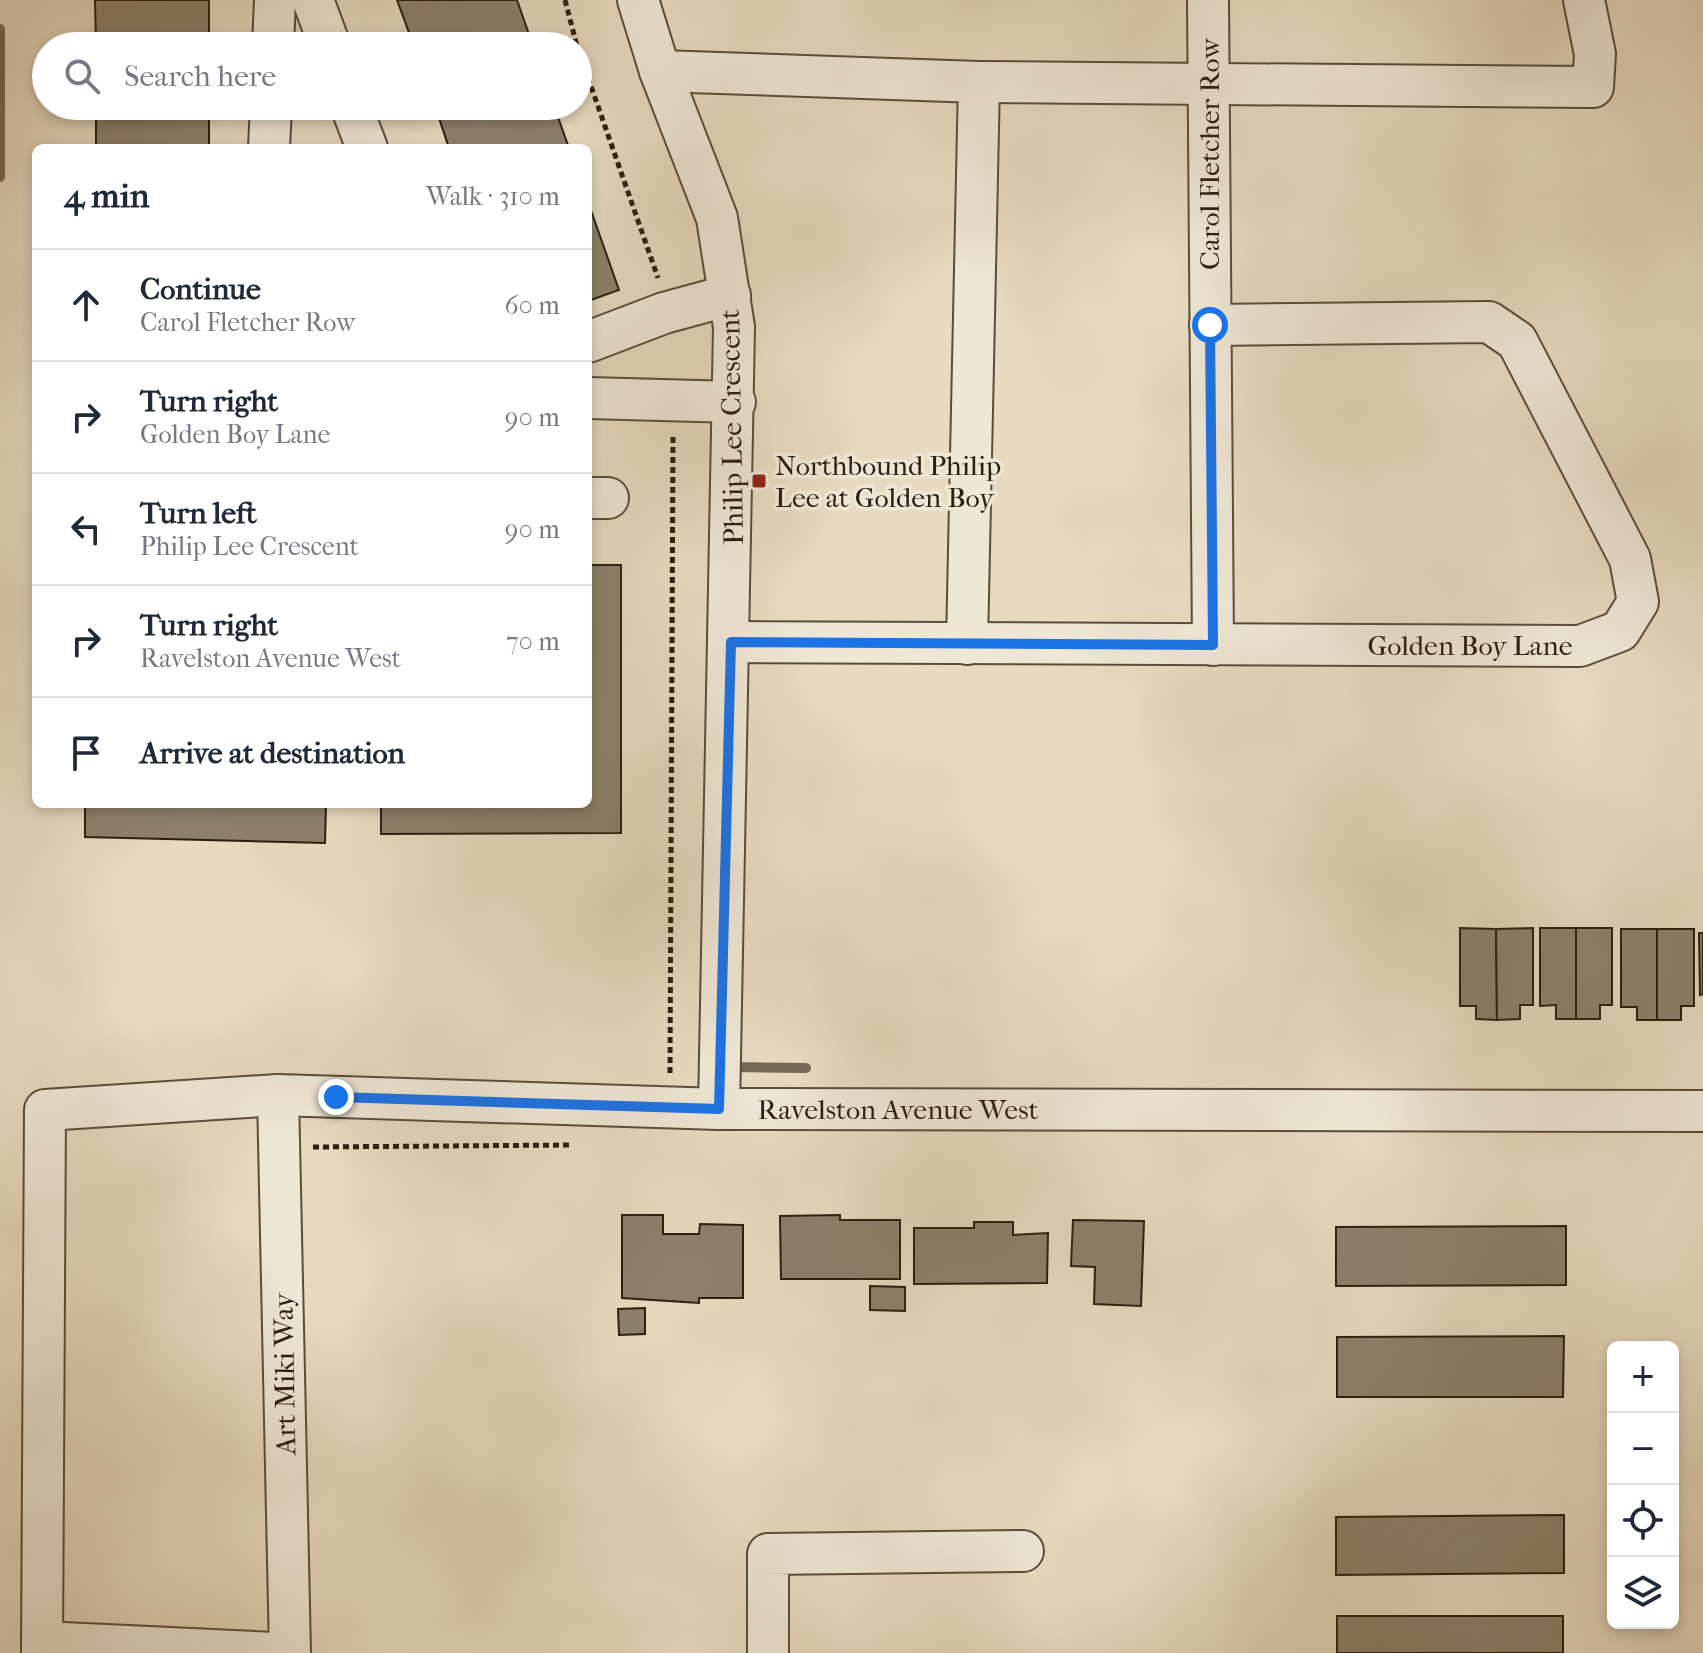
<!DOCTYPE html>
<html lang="en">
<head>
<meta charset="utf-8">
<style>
	:root { --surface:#fff; --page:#f2f2f3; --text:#1f2937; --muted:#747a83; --line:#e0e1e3 }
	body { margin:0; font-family:"IM FELL French Canon",serif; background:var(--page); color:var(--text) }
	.controls { position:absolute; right:24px; bottom:24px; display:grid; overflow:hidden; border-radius:12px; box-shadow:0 4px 12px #0003 }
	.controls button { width:72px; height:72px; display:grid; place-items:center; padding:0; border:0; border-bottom:2px solid var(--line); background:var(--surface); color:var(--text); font:40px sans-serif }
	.stop { position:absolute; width:24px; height:24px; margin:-18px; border:6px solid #1a73e8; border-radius:50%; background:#fff }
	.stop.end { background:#1a73e8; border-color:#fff; box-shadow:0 2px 8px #0008 }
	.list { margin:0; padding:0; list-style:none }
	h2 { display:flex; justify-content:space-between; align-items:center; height:104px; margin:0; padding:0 32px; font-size:34px }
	h2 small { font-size:26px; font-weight:400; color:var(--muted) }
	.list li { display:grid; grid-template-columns:52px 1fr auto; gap:24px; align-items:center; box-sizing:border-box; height:112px; padding:0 32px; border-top:2px solid var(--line) }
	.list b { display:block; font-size:30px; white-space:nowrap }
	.list p { margin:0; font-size:26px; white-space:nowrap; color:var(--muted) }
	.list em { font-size:26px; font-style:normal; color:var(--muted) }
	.icon { flex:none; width:44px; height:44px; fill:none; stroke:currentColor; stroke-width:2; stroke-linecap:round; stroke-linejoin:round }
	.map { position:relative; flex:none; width:1703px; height:1653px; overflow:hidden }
	.search { position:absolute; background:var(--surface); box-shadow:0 4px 12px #0003; left:32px; top:32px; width:560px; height:88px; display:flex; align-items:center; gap:20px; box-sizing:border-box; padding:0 28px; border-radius:44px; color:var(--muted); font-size:30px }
	.panel { position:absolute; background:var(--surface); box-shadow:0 4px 12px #0003; left:32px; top:144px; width:560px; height:664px; border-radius:12px }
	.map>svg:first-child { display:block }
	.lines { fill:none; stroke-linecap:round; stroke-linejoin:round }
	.stream { stroke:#756854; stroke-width:10 }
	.building { fill:#8d806b; stroke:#2b1e0e; stroke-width:2 }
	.minor-casing { stroke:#5a4d3a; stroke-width:44 }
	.path { stroke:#2b1e0e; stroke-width:5; stroke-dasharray:6 4; stroke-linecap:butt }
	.minor { stroke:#efe7d6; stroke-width:40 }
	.route { stroke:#1a73e8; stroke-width:10 }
	.poi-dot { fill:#8f2418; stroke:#efe7d6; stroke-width:3 }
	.labels { text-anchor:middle; stroke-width:7; stroke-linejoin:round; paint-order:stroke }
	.street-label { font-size:28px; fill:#2b1e0e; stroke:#efe7d6 }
	.poi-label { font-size:28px; fill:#2b1e0e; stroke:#efe7d6; text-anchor:start }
</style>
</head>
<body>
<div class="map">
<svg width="1703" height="1653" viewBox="0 0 1703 1653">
	<rect width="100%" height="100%" fill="#e7dac0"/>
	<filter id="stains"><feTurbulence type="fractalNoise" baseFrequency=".0025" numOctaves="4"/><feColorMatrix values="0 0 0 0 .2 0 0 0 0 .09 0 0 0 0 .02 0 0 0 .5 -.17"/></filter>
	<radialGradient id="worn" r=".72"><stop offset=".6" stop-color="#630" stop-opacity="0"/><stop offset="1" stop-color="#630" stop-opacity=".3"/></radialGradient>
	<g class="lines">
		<g class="stream">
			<polyline points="0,29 0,177"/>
			<polyline points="735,1067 806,1068"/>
		</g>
	</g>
	<g class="building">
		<polygon points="95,0 209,0 209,46 96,46"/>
		<polygon points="397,0 517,0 533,46 414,46"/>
		<rect x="96" y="106" width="113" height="42"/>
		<polygon points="435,106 554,106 569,148 449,148"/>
		<polygon points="588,202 619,290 588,301"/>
		<polygon points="588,565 621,565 621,833 381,834 381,804 588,804"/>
		<polygon points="85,804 326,804 325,843 85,837"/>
		<polygon points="1460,928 1496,929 1497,1020 1476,1019 1476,1006 1460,1006"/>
		<polygon points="1533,928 1533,1005 1520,1005 1520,1019 1497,1020 1496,929"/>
		<polygon points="1540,928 1576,928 1576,1019 1556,1019 1556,1005 1540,1006"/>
		<polygon points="1576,928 1612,928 1612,1005 1600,1005 1600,1019 1576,1019"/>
		<polygon points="1621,929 1657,929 1657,1020 1637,1020 1637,1007 1621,1007"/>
		<polygon points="1657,929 1694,929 1694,1006 1681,1006 1681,1020 1657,1020"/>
		<polygon points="1699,933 1703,933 1703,994 1700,995"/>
		<polygon points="622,1215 663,1215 663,1234 699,1234 700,1224 743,1225 743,1298 699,1298 699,1303 622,1298"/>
		<polygon points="840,1215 840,1220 900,1220 900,1279 781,1279 780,1216"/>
		<polygon points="1073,1220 1144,1221 1141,1306 1094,1304 1095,1267 1071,1266"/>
		<polygon points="974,1222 1013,1222 1013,1235 1048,1233 1047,1283 914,1284 914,1228 974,1228"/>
		<polygon points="1566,1226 1566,1285 1336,1286 1336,1227"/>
		<polygon points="870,1286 905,1287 905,1311 870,1310"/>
		<polygon points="645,1308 645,1334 619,1335 618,1309"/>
		<polygon points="1564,1336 1563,1397 1337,1397 1337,1337"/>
		<polygon points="1564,1515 1564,1573 1336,1575 1336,1517"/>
		<rect x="1337" y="1616" width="226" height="37"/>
	</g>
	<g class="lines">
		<g class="minor-casing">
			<g id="minor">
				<polyline points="313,0 330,46"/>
				<polyline points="638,0 660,71 717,218 734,327 719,1109"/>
				<polyline points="1208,0 1213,645"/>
				<polyline points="273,46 275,0"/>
				<polyline points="660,71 979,82 967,644"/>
				<polyline points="979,82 1593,87 1595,54 1584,0"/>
				<polyline points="351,106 367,148"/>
				<polyline points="269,148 271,106"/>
				<polyline points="588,342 664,313 730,295"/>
				<polyline points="588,398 735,402"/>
				<polyline points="588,498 608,498"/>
				<polyline points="731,642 1580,646 1620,631 1638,602 1630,559 1517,341 1489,322 1210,325"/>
				<polyline points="278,1095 290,1653"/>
				<polyline points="42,1642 274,1653"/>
				<polyline points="42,1653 45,1110 278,1095 719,1109 1703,1111"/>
				<polyline points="768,1653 768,1554 1023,1551"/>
			</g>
		</g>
		<g class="path">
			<polyline points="565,0 577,46"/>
			<polyline points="578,49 658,278"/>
			<polyline points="670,1073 673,435"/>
			<polyline points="313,1147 571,1145"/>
		</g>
		<use href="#minor" class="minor"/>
	</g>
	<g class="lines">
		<polyline class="route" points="336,1097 719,1109 731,642 1213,645 1210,325"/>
	</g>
	<rect class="poi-dot" x="751" y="473" width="16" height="16" rx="4"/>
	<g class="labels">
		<g class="street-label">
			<text transform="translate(1209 154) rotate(-90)" y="10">Carol Fletcher Row</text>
			<text transform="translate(731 427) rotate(-91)" y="10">Philip Lee Crescent</text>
			<text x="1470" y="655">Golden Boy Lane</text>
			<text x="898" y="1119">Ravelston Avenue West</text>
			<text transform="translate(284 1374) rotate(-91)" y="10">Art Miki Way</text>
		</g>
		<g class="poi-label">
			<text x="775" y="475">Northbound Philip<tspan x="775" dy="32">Lee at Golden Boy</tspan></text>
		</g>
	</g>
	<rect width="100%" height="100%" filter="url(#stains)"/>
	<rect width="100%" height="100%" fill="url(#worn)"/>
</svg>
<div class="controls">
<button>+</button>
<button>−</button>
<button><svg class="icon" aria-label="locate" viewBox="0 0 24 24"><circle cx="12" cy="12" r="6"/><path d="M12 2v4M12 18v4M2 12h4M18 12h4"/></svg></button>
<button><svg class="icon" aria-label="layers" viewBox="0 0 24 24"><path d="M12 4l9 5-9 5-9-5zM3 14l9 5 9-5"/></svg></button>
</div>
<div class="stop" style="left:1210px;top:325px"></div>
<div class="stop end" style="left:336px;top:1097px"></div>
<div class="search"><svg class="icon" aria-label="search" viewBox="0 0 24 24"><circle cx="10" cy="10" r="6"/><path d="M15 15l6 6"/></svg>Search here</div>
<section class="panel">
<h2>4 min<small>Walk · 310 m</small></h2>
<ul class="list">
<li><svg class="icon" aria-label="ahead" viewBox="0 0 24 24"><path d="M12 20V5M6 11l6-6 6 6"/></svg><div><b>Continue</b><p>Carol Fletcher Row</p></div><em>60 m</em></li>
<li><svg class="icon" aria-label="right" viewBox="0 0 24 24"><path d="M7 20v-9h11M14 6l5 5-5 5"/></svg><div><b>Turn right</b><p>Golden Boy Lane</p></div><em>90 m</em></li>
<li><svg class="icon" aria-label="left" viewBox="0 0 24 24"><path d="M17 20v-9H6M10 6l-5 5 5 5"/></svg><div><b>Turn left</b><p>Philip Lee Crescent</p></div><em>90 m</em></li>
<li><svg class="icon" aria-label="right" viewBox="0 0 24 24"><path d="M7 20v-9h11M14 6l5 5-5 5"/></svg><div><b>Turn right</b><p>Ravelston Avenue West</p></div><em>70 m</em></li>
<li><svg class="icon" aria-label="arrive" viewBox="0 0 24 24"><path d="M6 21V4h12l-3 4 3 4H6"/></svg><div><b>Arrive at destination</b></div></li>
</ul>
</section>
</div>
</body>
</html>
